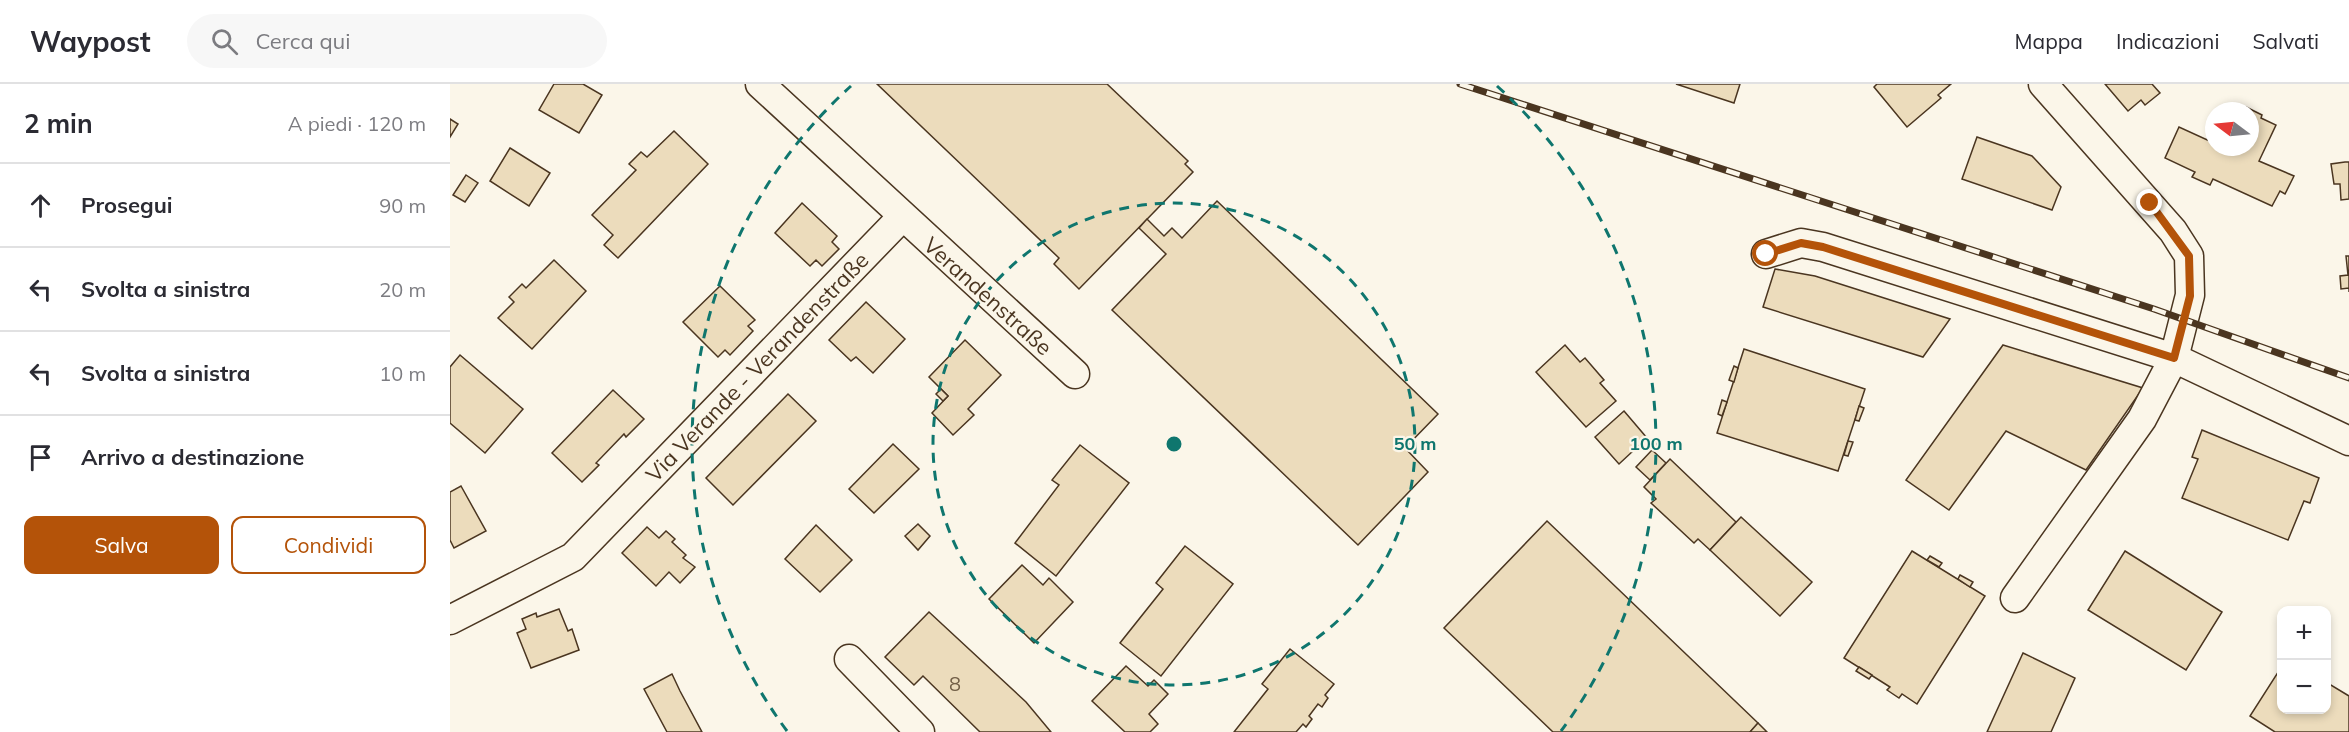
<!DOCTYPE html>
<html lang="it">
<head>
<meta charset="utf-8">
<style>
	:root { --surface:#fff; --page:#f7f7f7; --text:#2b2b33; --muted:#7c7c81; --line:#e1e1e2; --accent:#b45309 }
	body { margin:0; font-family:Mulish,sans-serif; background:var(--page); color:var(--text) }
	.controls { position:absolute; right:18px; bottom:18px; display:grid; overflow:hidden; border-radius:12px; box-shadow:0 3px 9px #0003 }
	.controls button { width:54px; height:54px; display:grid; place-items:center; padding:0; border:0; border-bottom:2px solid var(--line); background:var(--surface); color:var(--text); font:30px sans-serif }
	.compass { position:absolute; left:1755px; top:18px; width:54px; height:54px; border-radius:50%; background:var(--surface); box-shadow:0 3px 9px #0003; rotate:286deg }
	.stop { position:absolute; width:18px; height:18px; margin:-14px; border:4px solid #b45309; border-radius:50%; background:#fff }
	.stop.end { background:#b45309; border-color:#fff; box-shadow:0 2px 6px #0008 }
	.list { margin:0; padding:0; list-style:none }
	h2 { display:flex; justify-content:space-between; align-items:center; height:78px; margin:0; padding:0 24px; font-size:26px }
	h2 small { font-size:20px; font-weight:400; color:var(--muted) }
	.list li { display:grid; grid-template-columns:39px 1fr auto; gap:18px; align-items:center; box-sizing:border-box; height:84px; padding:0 24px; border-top:2px solid var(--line) }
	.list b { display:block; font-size:22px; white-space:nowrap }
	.list em { font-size:20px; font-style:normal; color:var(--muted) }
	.actions { display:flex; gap:12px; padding:18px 24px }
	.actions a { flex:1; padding:14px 0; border:2px solid var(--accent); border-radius:12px; text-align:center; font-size:21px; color:var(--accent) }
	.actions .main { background:var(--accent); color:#fff }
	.icon { flex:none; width:33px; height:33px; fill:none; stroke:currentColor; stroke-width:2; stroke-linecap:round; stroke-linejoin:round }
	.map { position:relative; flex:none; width:1899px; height:648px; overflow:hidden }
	header { display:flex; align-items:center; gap:36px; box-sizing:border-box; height:84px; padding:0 30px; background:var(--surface); border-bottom:2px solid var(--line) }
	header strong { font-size:28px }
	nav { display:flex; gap:33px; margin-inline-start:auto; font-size:21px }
	.search { width:420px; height:54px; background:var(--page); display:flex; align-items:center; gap:15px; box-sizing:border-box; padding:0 21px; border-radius:33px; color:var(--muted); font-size:22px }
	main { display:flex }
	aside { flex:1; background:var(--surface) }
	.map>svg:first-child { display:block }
	.building { fill:#ecdcbc; stroke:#4a3520; stroke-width:1.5 }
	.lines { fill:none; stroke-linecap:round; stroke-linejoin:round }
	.minor-casing { stroke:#4a3520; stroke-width:31 }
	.minor { stroke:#fbf6e9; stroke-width:28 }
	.rail-casing { stroke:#4a3520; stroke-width:7 }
	.rail { stroke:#fbf6e9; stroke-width:4.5; stroke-dasharray:14; stroke-linecap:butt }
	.route { stroke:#b45309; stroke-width:8 }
	.ring { fill:none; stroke:#0f766e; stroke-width:3; stroke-dasharray:10 8 }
	.labels { text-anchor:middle; stroke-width:4.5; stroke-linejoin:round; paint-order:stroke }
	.number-label { font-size:20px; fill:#725f47 }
	.street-label { font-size:22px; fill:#4a3520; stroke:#fbf6e9 }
	.centre { fill:#0f766e; stroke:#fbf6e9; stroke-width:3 }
	.ring-label { font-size:18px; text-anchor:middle; font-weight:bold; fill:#0f766e; stroke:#fbf6e9; stroke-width:4.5; stroke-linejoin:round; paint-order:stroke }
</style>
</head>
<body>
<header>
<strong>Waypost</strong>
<div class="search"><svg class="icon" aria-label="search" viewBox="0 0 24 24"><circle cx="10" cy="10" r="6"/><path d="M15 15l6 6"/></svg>Cerca qui</div>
<nav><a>Mappa</a><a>Indicazioni</a><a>Salvati</a></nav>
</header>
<main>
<aside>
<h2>2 min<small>A piedi · 120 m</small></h2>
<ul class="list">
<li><svg class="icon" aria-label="ahead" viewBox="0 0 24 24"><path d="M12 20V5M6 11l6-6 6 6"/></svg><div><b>Prosegui</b></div><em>90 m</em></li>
<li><svg class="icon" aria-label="left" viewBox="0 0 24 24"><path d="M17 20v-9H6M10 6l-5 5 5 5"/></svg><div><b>Svolta a sinistra</b></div><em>20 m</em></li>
<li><svg class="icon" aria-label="left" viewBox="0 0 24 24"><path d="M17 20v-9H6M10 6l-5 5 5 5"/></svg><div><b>Svolta a sinistra</b></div><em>10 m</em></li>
<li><svg class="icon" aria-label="arrive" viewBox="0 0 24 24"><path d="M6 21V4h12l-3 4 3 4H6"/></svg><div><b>Arrivo a destinazione</b></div></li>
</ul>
<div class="actions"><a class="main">Salva</a><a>Condividi</a></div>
</aside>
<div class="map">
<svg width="1899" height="648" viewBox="0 0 1899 648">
	<rect width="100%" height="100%" fill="#fbf6e9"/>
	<g class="building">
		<polygon points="104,0 133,0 152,11 129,49 89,26"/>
		<polygon points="427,0 657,0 738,77 735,80 743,88 629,205 604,180 609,174"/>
		<polygon points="1226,0 1290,0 1284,19"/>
		<polygon points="1427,0 1501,0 1488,11 1491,14 1457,43 1424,3"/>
		<polygon points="1655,0 1702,0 1710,9 1695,21 1691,16 1678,27"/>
		<polygon points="1796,23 1812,31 1811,34 1826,41 1809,77 1844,92 1835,110 1830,107 1822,122 1763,95 1760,101 1742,93 1745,88 1715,74 1729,43 1764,59 1764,63 1776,65 1777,63 1800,63 1800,27 1794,27"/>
		<polygon points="0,35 8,40 0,53"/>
		<polygon points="224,47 258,80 168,174 154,161 163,151 142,131 186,86 179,80 191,68 197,73"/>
		<polygon points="1527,53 1582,72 1611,103 1602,126 1512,95"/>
		<polygon points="60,64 100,89 79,122 40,97"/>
		<polygon points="1895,78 1899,78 1899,115 1891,116 1890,100 1884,100 1881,80"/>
		<polygon points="16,91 28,99 15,118 3,111"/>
		<polygon points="767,117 988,330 955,364 978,388 908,461 662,226 716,170 689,144 697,135 714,152 722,144 732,154"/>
		<polygon points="352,119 387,152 382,158 389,165 372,182 366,176 360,182 325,149"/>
		<polygon points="1896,172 1899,172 1899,208 1899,204 1891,205 1890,192 1898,191"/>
		<polygon points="104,176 136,207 82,265 48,234 64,218 59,213 72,200 76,204"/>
		<polygon points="1325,185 1365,192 1500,235 1473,273 1313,223"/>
		<polygon points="270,202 305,236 298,242 303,247 280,271 275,266 268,273 233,238"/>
		<polygon points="416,218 455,255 423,289 406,273 401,277 379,256"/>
		<polygon points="515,256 551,291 518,325 524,331 503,351 482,329 498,312 479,293"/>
		<polygon points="1115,261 1130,278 1135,274 1154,296 1150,299 1166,317 1136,343 1086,288"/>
		<polygon points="1553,261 1693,304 1636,386 1556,347 1499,426 1456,396"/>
		<polygon points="1294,265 1415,305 1388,387 1267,349"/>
		<polygon points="10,271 73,325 35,369 0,339 0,283"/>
		<polygon points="1284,282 1288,284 1284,298 1279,296"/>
		<polygon points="491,305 498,312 493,317 486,310"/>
		<polygon points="163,306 194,335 176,353 174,350 146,379 149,381 132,398 102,369"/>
		<polygon points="338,310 366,337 283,421 256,394"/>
		<polygon points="1272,316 1277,318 1272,332 1268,330"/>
		<polygon points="1409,322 1414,324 1409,337 1405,336"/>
		<polygon points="1174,327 1197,354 1169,380 1145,353"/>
		<polygon points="1752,346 1869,394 1860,419 1854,417 1838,456 1732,414 1748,375 1742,373"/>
		<polygon points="1398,357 1403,358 1398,372 1394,371"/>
		<polygon points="443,360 469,385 424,429 399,405"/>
		<polygon points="630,361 679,399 606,492 565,459 609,401 602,396"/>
		<polygon points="1202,366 1216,379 1200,396 1186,383"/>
		<polygon points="1220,375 1286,438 1260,466 1248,455 1244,459 1201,419 1206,415 1194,403"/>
		<polygon points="11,402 36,447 4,464 0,456 0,408"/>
		<polygon points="1291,433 1362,498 1330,532 1260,466"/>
		<polygon points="1097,437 1308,639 1300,648 1103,648 994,544"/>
		<polygon points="468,440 480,452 468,466 455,452"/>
		<polygon points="366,441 402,476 370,508 335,475"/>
		<polygon points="197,443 209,454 216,447 225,455 222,458 236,471 233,474 245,483 230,499 219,488 206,502 172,469"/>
		<polygon points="735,462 783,500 711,592 670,559 713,505 706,499"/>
		<polygon points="1462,467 1535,512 1467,620 1452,610 1449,614 1437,606 1440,603 1394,574"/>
		<polygon points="1675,467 1772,528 1736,586 1638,526"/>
		<polygon points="1480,472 1492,479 1489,483 1477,476"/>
		<polygon points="572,481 593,501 599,494 623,518 584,559 539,515"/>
		<polygon points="1510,491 1523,498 1520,503 1508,495"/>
		<polygon points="109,525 118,547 122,545 129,566 81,584 67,549 76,545 72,535 86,529 87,533"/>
		<polygon points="479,528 576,618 601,648 530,648 473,592 464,601 435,573"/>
		<polygon points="840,565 884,600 875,611 878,614 872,623 868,620 859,632 862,635 856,643 853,640 846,648 784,648 818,605 812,600"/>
		<polygon points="1573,569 1625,594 1601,648 1537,648"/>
		<polygon points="676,582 698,602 704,596 718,610 699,630 708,640 700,648 675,648 642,617"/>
		<polygon points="1832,582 1832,626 1876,626 1876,598 1899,612 1899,648 1825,648 1800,632"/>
		<polygon points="1409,583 1422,591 1419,595 1406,587"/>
		<polygon points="222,590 230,607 252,648 217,648 194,605"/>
		<polygon points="1308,639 1317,648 1300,648"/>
	</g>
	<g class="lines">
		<g class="minor-casing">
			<g id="minor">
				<polyline points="310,0 625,290"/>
				<polyline points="1316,170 1351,159 1373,163 1724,274 1899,357"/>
				<polyline points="1565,514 1692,335 1724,274 1740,211 1739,172 1723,147 1593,0"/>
				<polyline points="0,536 123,473 452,133"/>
				<polyline points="399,575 470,648"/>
			</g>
		</g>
		<use href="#minor" class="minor"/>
		<g class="rail-casing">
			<polyline id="rail" points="1010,0 1704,225 1899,294"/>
		</g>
		<use href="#rail" class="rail"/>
	</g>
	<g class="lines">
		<polyline class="route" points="1316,170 1351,159 1373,163 1724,274 1740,212 1739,172 1700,119"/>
	</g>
	<g class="ring">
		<circle cx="724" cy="360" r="241"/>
		<path d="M337 647A482 482 0 0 1 401 2M1047 2A482 482 0 0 1 1111 647"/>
	</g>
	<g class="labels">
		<g class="number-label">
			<text x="505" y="607">8</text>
		</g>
		<g class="street-label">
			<text transform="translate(538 212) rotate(42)" y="8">Verandenstraße</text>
			<text transform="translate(307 283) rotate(-46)" y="8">Via Verande - Verandenstraße</text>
		</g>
	</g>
	<circle cx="724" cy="360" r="9" class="centre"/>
	<g class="ring-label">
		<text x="965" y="366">50 m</text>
		<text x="1206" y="366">100 m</text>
	</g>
</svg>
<div class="controls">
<button>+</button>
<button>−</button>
</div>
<svg class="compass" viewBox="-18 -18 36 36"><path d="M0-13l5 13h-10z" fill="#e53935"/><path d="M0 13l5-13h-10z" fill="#7c7c81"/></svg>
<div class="stop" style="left:1316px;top:170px"></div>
<div class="stop end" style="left:1700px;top:119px"></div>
</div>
</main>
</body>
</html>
